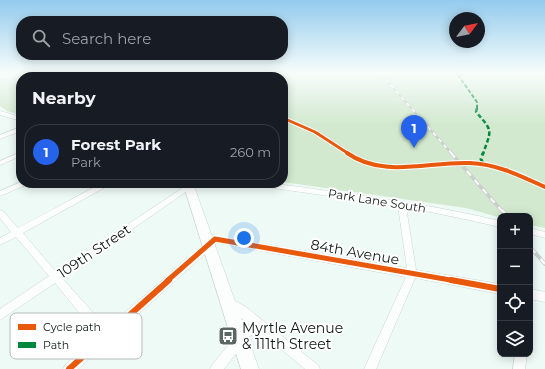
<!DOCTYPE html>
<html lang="en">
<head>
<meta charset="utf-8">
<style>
	:root { --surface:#171b24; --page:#20242c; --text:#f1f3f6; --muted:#9ea1a6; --line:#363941; --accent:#2563eb }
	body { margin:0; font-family:Montserrat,sans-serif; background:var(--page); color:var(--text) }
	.controls { position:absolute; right:12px; bottom:12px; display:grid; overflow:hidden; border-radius:8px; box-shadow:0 2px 10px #0003 }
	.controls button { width:36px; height:36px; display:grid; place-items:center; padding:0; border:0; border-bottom:1px solid var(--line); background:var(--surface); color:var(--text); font:20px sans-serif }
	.compass { position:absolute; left:449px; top:12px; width:36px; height:36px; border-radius:50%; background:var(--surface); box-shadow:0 2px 10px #0003; rotate:58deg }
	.you { position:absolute; left:244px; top:238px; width:14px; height:14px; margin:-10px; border:3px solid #fff; border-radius:50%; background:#1a73e8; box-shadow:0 0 0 6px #1a73e833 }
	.badge { display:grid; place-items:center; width:26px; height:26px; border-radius:50%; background:var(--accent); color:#fff; font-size:13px; font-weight:700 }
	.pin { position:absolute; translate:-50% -33px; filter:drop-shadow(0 1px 2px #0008) }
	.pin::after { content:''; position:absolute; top:21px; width:14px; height:12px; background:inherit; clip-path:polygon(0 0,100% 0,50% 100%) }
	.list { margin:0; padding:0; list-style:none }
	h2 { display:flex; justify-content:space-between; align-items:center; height:52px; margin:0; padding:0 16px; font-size:17px }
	h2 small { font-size:13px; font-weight:400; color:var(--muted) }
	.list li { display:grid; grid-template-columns:26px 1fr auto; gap:12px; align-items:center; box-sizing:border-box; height:56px; margin:0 8px 8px; padding:0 8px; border:1px solid var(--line); border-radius:16px }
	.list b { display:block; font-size:15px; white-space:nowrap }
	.list p { margin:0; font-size:13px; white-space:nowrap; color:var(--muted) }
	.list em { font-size:13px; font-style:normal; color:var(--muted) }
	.icon { flex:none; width:22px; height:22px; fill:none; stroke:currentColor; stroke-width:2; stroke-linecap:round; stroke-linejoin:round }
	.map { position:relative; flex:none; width:545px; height:369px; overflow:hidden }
	.search { position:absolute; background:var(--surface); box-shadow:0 2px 10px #0003; left:16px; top:16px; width:272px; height:44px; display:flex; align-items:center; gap:10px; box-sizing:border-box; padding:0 14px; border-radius:16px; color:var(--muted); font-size:15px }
	.panel { position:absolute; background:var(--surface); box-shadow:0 2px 10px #0003; left:16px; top:72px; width:272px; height:116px; border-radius:16px }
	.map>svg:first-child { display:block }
	.green { fill:#d2e9cf }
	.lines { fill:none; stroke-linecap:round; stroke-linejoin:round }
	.pedestrian-casing { stroke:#cbd6d2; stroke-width:1 }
	.minor-casing { stroke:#cbd6d2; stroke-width:1 }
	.primary-casing { stroke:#cbd6d2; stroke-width:1 }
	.pedestrian { fill:#fcfefe; fill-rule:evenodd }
	.minor { fill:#fcfefe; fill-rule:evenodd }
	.primary { fill:#fcfefe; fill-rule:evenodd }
	.rail-far2-casing { stroke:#cbcfcd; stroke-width:2.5 }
	.rail-far1-casing { stroke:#cbcfcd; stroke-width:3.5 }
	.rail-casing { stroke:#cbcfcd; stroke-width:4 }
	.rail-far2 { stroke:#fff; stroke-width:1.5; stroke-dasharray:4; stroke-linecap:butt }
	.rail-far1 { stroke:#fff; stroke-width:2; stroke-dasharray:6; stroke-linecap:butt }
	.rail { stroke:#fff; stroke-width:2.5; stroke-dasharray:8; stroke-linecap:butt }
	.pedestrian-bridge-casing { stroke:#cbd6d2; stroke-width:6; stroke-linecap:butt }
	.pedestrian-bridge { stroke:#fcfefe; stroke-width:5 }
	.quiet-far2 { stroke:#00873e; stroke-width:2; stroke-dasharray:4 2; stroke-linecap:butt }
	.quiet-far1 { stroke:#00873e; stroke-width:2.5; stroke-dasharray:4.5 2.5; stroke-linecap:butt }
	.quiet { stroke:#00873e; stroke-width:3; stroke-dasharray:6 3; stroke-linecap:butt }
	.cycleway-far3-casing { stroke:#fff; stroke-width:5 }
	.cycleway-far2-casing { stroke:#fff; stroke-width:6 }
	.cycleway-far1-casing { stroke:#fff; stroke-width:8 }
	.cycleway-casing { stroke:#fff; stroke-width:8 }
	.cycleway-far3 { stroke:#e8590c; stroke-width:3 }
	.cycleway-far2 { stroke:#e8590c; stroke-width:4 }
	.cycleway-far1 { stroke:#e8590c; stroke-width:5 }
	.cycleway { stroke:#e8590c; stroke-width:6 }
	.labels { text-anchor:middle; stroke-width:4; stroke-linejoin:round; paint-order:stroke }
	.street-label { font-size:12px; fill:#0e1815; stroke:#fff }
	.near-street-label { font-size:14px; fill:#0e1815; stroke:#fff }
	.near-poi-label { font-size:14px; fill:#0e1815; stroke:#fff; text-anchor:start }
	.key { fill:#fff; stroke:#b7bab9; stroke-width:1 }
	.key-label { font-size:11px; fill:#0e1815 }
</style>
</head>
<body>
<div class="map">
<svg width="545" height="369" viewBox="0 0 545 369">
	<rect width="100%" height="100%" fill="#eefaf6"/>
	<polygon class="green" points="0,73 545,73 545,228 530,225 530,216 498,217 466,208 283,182 283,77 21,77 21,115 7,111 0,106"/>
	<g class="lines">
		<g class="pedestrian-casing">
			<g id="pedestrian">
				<polygon points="215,73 218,73 227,77 223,77 215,74"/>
				<polygon points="283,117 319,132 358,157 373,164 391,166 441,163 443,164 441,165 391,168 370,166 354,159 317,134 283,119"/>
				<path d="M473,162C495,161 525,176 545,185V189L500,170L484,166L473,164Z"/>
			</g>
		</g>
		<g class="minor-casing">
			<g id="minor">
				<polygon points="20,73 26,73 0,79 0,77"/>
				<polygon points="0,111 21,117 21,121 0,115"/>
				<polygon points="21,127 21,131 0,139 0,135"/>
				<polygon points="21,152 21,156 0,165 0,161"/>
				<polygon points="21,182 21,183 27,183 26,185 0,196 0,191"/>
				<path d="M102,183H110L109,185L23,233L56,272L187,185H191L193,187L62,278L107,328L212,237L215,236L407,268L398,206L253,185L250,183C278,183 306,188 335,192C390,199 445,208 500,221V227L469,220L406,207L416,270L500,284V294L415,278L376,369H364L406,277L217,243L78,369H63L65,365L98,336L55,283L0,320V309L49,276L16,237L0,245V238L11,232L0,218V210L3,211L18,228Z"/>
				<polygon points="530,228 545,232 545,238 530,234"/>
				<polygon points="530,289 545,292 545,302 530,299"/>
				<polygon points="230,298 246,307 318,365 320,369 305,369 266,337 254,334 250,336 224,369 210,369 212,365 243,327 250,325 226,306 225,303 226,300"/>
				<polygon points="515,354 527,354 525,369 513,369"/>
			</g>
		</g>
		<g class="primary-casing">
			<g id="primary">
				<polygon points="146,73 152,73 154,77 148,77"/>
				<polygon points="183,183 193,183 259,369 241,369"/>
			</g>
		</g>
		<use href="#pedestrian" class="pedestrian"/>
		<use href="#minor" class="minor"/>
		<use href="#primary" class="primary"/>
		<g class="rail-far2-casing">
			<polyline id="rail-far2" points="380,73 452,154"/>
		</g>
		<g class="rail-far1-casing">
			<polyline id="rail-far1" points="451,153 502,211"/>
		</g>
		<g class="rail-casing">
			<g id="rail">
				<polyline points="502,210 507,216"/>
				<polyline points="530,247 545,264"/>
			</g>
		</g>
		<use href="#rail-far2" class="rail-far2"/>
		<use href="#rail-far1" class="rail-far1"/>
		<use href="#rail" class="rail"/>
		<g class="pedestrian-bridge-casing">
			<polyline id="pedestrian-bridge" points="441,164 475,163"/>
		</g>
		<use href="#pedestrian-bridge" class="pedestrian-bridge"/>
		<g class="quiet-far2">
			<polyline points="216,73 226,77"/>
			<polyline points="464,73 458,75 477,102 477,109"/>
		</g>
		<path class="quiet-far1" d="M477,108L476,112C494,132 491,130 483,154"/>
		<polyline class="quiet" points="483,164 481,159 483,153"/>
		<g class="cycleway-far3-casing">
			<polyline id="cycleway-far3" points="283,118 315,132 349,154"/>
		</g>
		<g class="cycleway-far2-casing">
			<path id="cycleway-far2" d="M347,153C384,179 429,161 470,163C497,164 521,176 545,187"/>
		</g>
		<g class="cycleway-far1-casing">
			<polyline id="cycleway-far1" points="167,281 215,239 456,281"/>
		</g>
		<g class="cycleway-casing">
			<g id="cycleway">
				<polyline points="451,280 500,289"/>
				<polyline points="69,369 169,280"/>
			</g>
		</g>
		<use href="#cycleway-far3" class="cycleway-far3"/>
		<use href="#cycleway-far2" class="cycleway-far2"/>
		<use href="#cycleway-far1" class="cycleway-far1"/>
		<use href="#cycleway" class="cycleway"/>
	</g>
	<linearGradient id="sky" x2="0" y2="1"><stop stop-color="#93cbee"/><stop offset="0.59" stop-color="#f7fdfb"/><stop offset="1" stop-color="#f7fdfb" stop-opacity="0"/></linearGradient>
	<rect width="545" height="124" fill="url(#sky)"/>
	<defs>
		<g id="bus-square" transform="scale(1)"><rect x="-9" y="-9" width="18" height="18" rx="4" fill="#5c6764" stroke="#fff"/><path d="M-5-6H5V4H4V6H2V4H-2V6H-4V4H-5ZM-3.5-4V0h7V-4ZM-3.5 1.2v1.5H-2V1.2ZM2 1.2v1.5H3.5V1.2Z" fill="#fff"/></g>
	</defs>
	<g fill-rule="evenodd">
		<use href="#bus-square" x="228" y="336"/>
	</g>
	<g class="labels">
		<g class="street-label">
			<text transform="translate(377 201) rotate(9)" y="4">Park Lane South</text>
		</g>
		<g class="near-street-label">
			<text transform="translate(94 251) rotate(-34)" y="5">109th Street</text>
			<text transform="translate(355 252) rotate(10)" y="5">84th Avenue</text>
		</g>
		<g class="near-poi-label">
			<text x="242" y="333">Myrtle Avenue<tspan x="242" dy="16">&amp; 111th Street</tspan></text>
		</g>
	</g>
	<rect x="10" y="313" width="132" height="46" rx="6" class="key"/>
	<rect x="18" y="324" width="18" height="6" fill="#e8590c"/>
	<rect x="18" y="342" width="18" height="6" fill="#00873e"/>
	<g class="key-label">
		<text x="43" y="331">Cycle path</text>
		<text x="43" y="349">Path</text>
	</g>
</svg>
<div class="controls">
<button>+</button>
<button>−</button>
<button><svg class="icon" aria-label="locate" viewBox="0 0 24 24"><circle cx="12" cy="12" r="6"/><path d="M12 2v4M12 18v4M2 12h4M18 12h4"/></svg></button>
<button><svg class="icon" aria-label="layers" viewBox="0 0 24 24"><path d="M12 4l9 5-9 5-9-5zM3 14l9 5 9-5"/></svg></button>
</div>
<svg class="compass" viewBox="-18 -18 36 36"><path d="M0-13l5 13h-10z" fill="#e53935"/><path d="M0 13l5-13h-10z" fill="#9ea1a6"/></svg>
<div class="you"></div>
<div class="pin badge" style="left:414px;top:148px">1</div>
<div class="search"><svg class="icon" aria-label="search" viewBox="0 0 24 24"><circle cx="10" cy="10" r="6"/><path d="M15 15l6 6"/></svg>Search here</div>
<section class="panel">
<h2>Nearby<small></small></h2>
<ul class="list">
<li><span class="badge">1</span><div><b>Forest Park</b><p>Park</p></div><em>260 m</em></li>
</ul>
</section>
</div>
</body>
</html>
